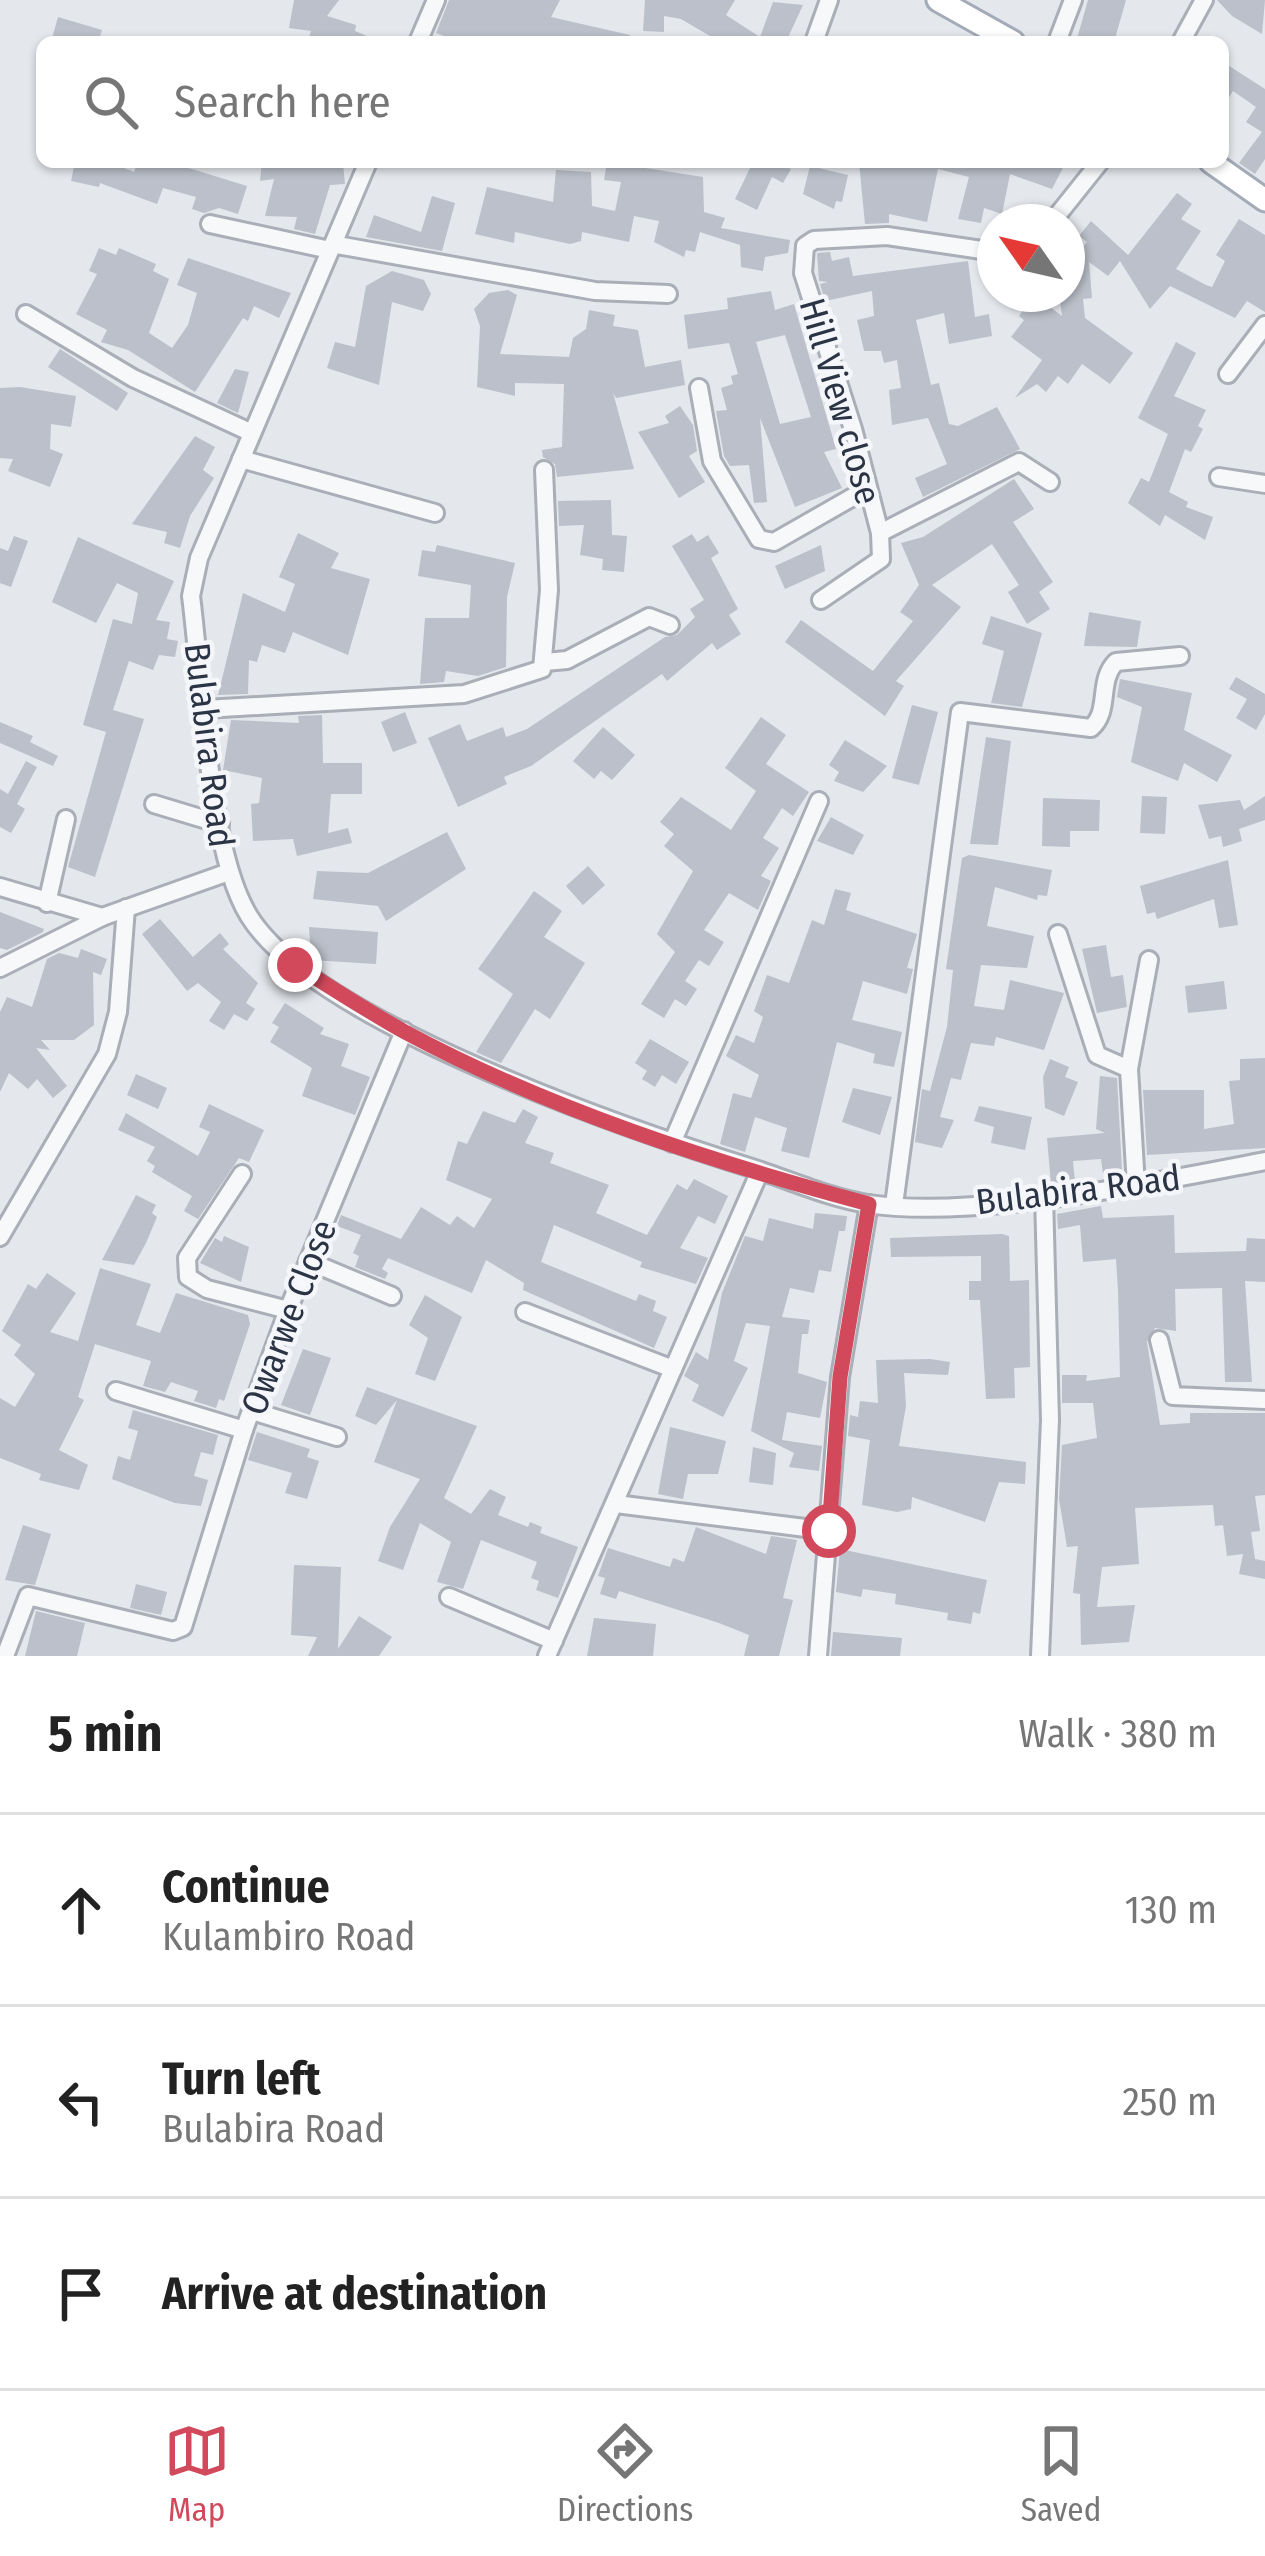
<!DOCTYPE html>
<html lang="en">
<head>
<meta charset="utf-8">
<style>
	:root { --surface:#fff; --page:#f2f2f2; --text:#222; --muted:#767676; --line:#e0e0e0; --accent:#d1495b }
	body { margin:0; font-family:"Fira Sans Condensed",sans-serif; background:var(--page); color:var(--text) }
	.compass { position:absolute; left:977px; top:204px; width:108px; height:108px; border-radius:50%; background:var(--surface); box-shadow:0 3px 9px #0004; rotate:304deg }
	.stop { position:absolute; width:36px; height:36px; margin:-27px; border:9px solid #d1495b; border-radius:50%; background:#fff }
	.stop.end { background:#d1495b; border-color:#fff; box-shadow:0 3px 12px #0008 }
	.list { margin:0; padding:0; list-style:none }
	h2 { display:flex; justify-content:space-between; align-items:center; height:156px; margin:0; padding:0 48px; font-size:51px }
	h2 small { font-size:39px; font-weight:400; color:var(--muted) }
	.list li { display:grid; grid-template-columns:78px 1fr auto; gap:36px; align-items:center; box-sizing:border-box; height:192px; padding:0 48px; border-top:3px solid var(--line) }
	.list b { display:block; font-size:45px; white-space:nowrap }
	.list p { margin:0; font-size:39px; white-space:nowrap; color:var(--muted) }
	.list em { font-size:39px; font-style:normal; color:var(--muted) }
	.icon { flex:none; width:66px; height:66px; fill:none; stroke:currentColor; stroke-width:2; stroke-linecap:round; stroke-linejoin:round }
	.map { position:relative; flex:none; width:1265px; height:1656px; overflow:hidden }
	.search { position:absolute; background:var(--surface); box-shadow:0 3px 9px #0004; left:36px; right:36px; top:36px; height:132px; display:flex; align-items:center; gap:30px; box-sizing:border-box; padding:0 42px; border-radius:18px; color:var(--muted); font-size:45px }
	.sheet { height:732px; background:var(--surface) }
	nav { display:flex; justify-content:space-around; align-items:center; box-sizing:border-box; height:168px; border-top:3px solid var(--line); background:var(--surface); font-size:33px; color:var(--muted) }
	nav a { display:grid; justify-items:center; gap:6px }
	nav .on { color:var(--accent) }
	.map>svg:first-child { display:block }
	.building { fill:#bbc0ca; fill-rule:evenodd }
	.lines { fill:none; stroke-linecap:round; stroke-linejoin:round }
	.minor-casing { stroke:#a9aeb7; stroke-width:22 }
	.major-casing { stroke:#a3abb8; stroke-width:27 }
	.minor { stroke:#f7f8fa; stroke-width:16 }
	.major { stroke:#fff; stroke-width:21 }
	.route { stroke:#d1495b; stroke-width:15 }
	.labels { text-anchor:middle; stroke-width:9; stroke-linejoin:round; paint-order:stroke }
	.street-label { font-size:36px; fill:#2b3445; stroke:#f4f6f9 }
</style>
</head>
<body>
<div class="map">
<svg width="1265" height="1656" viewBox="0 0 1265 1656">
	<rect width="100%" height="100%" fill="#e4e7ec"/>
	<g class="building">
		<polygon points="294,0 339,0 327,16 356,25 355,31 381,42 308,40 311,31 289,28"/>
		<polygon points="449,0 560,0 551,17 630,35 629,42 460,42 436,33"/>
		<polygon points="645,0 735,0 726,15 760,37 773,2 803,5 786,42 720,42 681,19 664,16 664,32 643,31"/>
		<polygon points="1088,0 1126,0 1114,42 1076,42"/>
		<polygon points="1217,0 1265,0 1262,34 1232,16"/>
		<polygon points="58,17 102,30 98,42 51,42"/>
		<polygon points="1223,62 1265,89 1265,159 1255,174 1239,163 1262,132 1246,122 1256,107 1233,91 1223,107"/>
		<polygon points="75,162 109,162 134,172 138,162 169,162 247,186 238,214 219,208 204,213 192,209 196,197 163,188 157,204 100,183 99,187 71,181"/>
		<polygon points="262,162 343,164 345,184 330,185 315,234 294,229 297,217 265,216 274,179 260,181"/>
		<polygon points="607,162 703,177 704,212 725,218 721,228 790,240 788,253 765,257 763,271 741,267 740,245 700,232 695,252 686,250 684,257 654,242 659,221 634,216 629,242 582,232 581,241 570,244 515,232 514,243 475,234 487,187 553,202 556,170 591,172 592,206 615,211 621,182 604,180"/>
		<polygon points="753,162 776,162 791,169 783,183 772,177 757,210 735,199"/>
		<polygon points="859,162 1066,162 1052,189 1010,174 1002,214 984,208 981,223 958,219 969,177 938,169 927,222 889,214 889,223 865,224"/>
		<polygon points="810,166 848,175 842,202 836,201 834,209 803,194"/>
		<polygon points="1177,193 1192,204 1181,219 1201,231 1176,269 1206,285 1212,287 1225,261 1216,255 1239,219 1265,235 1265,312 1247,301 1235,318 1170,286 1150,309 1120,261 1108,276 1089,262 1092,298 1083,299 1085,318 1133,353 1110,384 1082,364 1068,384 1058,376 1046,392 1037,384 1015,398 1042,360 1011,337 1024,320 1019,316 1034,295 1062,316 1059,294 1067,294 1067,269 1087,242 1079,236 1091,221 1128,255"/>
		<polygon points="432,196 455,203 442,251 366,237 374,215 421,232"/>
		<polygon points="99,248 116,255 119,248 156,264 153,271 169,279 149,333 172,348 188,325 197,293 177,285 188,258 291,293 279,318 254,306 248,321 243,318 195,392 128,350 101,342 107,330 76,314 97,274 89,271"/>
		<polygon points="830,252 832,261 849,257 853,276 968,261 975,317 989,314 992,336 949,344 944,313 916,320 931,385 939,383 949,424 958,426 997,407 1020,449 923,497 915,478 947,464 928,418 892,425 889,390 901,388 897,360 884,363 881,351 864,351 857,320 874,316 872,291 825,301 820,284 828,282 819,281 817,253"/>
		<polygon points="392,271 424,280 431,294 423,311 392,302 379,385 327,368 335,342 355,347 366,286"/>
		<polygon points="508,290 517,295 500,354 569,357 573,338 586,329 589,310 615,315 613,326 638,330 645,367 681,360 685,385 616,398 613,393 634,469 557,477 555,464 543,457 542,450 562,447 564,384 515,383 515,396 477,387 480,326 474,309 489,293"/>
		<path d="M771,291L775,310L794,304L836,449L824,452L842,488L795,507L760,418L767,502L754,503L749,465L730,466L724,456L716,411L727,410L721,388L733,384L731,376L738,374L729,343L688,349L684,315L728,309L727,298ZM785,335L811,417L780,424L756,342Z"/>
		<polygon points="1176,342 1196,353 1174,396 1206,410 1198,426 1203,429 1191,452 1185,449 1169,492 1188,502 1186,507 1213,517 1205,540 1165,515 1160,526 1128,503 1141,478 1149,482 1168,434 1138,418"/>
		<polygon points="60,349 128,393 117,411 48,367"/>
		<polygon points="235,369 249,372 238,413 217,403"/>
		<polygon points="20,387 76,396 71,427 51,424 50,449 63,454 50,487 8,471 13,459 0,458 0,388"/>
		<polygon points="680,406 693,425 697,451 689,456 705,482 679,498 638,432 669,423 665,416"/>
		<polygon points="195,436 215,447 203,470 214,478 190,516 180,548 164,543 167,532 132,524"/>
		<polygon points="1014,479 1034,509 1013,522 1053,582 1039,592 1050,609 1027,624 1008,592 1019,585 992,544 932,585 961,607 896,681 904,686 885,716 785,642 801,620 873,671 913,621 900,612 919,585 901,543 923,537"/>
		<polygon points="611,500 612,535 627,536 624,572 602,570 603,559 580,555 584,525 559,526 558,501"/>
		<polygon points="298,533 339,553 331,568 370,579 348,655 293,632 285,653 262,645 257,662 249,660 248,694 218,695 243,593 285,612 295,584 279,577"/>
		<polygon points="692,534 697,542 708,535 719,553 711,558 738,609 729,615 741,634 717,650 712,643 667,681 662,674 531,766 504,777 507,784 458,807 428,738 460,724 467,741 503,727 506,737 527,729 665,637 677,635 695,617 690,609 704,600 672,546"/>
		<polygon points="14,536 28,541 11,587 0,583 0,548 8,551"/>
		<polygon points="78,537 174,581 156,620 170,622 167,639 178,641 175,657 159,655 153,670 129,661 113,710 144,719 95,877 68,867 106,732 83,725 113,619 132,624 138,593 117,583 96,623 52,602"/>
		<polygon points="437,545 515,563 507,597 506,667 478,676 446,671 444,682 420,684 425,618 469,618 471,585 418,576 422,550 435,552"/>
		<polygon points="821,545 825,571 785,589 775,566"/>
		<polygon points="1089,612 1141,621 1137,647 1084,646"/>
		<polygon points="991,616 1042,633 1022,707 991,703 1004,651 982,644"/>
		<polygon points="1236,677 1265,694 1265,714 1256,730 1236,718 1247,699 1229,689"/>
		<polygon points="1120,679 1192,693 1184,730 1232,755 1217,782 1184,763 1178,781 1131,762 1142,707 1117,697"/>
		<polygon points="912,705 938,712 919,785 892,778"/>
		<polygon points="405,712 417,743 393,752 381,722"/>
		<polygon points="322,715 323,763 362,763 362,794 331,794 328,833 348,828 352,843 297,856 293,839 253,841 251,804 259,803 262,778 223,770 231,720 299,723 298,716"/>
		<polygon points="761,717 786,735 766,764 809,792 793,816 782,808 763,838 779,848 761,876 771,881 758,910 729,893 704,930 724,942 709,966 699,960 685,981 697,989 686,1006 675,999 664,1018 641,1004 675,952 657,934 693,871 664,846 674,834 660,822 681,797 731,830 756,791 725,768"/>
		<polygon points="0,722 33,736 30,742 58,756 53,766 0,743"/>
		<polygon points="603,727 635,755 612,780 601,771 594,779 573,761"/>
		<polygon points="986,737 1011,741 998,845 970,844"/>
		<polygon points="845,740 887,766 863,792 834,781 839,772 829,765"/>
		<polygon points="26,761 37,767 17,804 25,809 11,833 0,827 0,789 8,794"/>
		<polygon points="1142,796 1167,797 1165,834 1140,833"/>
		<polygon points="1265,796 1265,820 1239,829 1242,841 1223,847 1221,836 1209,839 1198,805 1240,800 1244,810"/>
		<polygon points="1043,798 1100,800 1099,831 1070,831 1070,847 1042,846"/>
		<polygon points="831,817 864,835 853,855 817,841"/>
		<polygon points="447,832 466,869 386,921 378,906 313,899 317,871 368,873"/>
		<polygon points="969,855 1052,870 1047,896 1038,895 1037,900 995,887 987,926 1034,936 1027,968 981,965 974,1006 1004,1010 1010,980 1064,993 1044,1050 996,1037 994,1046 971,1043 961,1080 951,1078 940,1117 954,1120 942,1148 915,1142 922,1089 930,1091 947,1027 953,970 946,969 962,858"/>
		<polygon points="1228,860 1238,925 1219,928 1214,899 1157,919 1155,912 1147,914 1140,886"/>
		<polygon points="588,866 605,885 583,905 566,886"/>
		<polygon points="835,889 851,893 846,910 917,934 907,968 913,969 907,994 863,981 852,1020 902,1032 894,1067 873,1063 875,1054 837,1042 809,1158 781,1151 787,1128 755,1117 745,1152 720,1144 733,1093 751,1098 759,1075 726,1056 736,1035 754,1043 763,1017 754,1011 767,975 789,983 812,920 824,925"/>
		<polygon points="534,891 562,911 544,937 585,963 550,1019 535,1009 501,1063 476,1052 513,994 478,969"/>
		<polygon points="0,912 44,929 43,932 7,950 0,948"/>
		<polygon points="160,919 193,957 220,933 229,944 223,949 258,983 246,1003 255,1009 247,1021 234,1014 224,1030 209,1021 221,1002 198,983 187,991 142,934"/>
		<polygon points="309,927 378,932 376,964 311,960"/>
		<polygon points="1106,945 1111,977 1123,975 1127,1007 1097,1013 1082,949"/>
		<polygon points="81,949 107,959 101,975 93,972 94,1025 74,1040 41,1040 50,1050 36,1048 67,1086 53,1098 37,1079 28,1089 9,1073 0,1092 0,1012 7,997 32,1007 47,959 59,953 78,958"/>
		<polygon points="1224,981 1227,1009 1188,1013 1185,986"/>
		<polygon points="285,1003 324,1028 320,1034 349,1044 341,1066 370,1077 355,1115 302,1096 312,1068 270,1042 279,1027 272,1023"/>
		<polygon points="650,1039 689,1062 676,1084 662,1075 655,1087 642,1079 647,1071 635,1063"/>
		<polygon points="1265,1058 1265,1148 1147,1155 1143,1090 1204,1090 1204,1129 1234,1124 1229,1081 1240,1080 1240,1059"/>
		<polygon points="1050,1059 1069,1067 1065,1077 1078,1082 1064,1116 1045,1108 1043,1077"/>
		<polygon points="136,1074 167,1088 158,1109 127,1095"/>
		<polygon points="1100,1076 1117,1078 1122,1171 1103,1174 1101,1159 1073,1161 1075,1182 1051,1185 1047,1138 1105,1133 1096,1129"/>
		<polygon points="853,1088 892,1097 880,1135 842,1122"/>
		<polygon points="209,1104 264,1130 249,1162 239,1158 198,1219 184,1211 192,1196 152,1172 155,1166 147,1161 155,1147 118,1130 126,1113 198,1156 210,1132 199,1127"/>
		<polygon points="979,1106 1032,1117 1025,1150 991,1143 994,1127 974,1121"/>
		<polygon points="523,1109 538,1117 525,1143 554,1153 550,1163 609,1185 596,1213 647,1235 677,1184 687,1190 694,1179 728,1196 715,1224 698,1216 680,1248 708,1258 696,1284 640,1267 642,1262 554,1225 541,1262 636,1301 639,1294 656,1301 653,1311 667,1317 654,1348 523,1290 524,1283 486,1260 472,1293 388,1258 382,1269 388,1273 385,1279 355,1267 359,1256 353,1253 361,1235 337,1226 341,1215 401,1239 421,1207 450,1225 457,1216 474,1228 492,1199 446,1180 458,1141 467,1144 483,1111 515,1123"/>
		<polygon points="136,1195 156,1205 152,1213 157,1217 146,1243 134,1265 102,1260"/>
		<polygon points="1101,1206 1103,1218 1174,1215 1175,1253 1246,1251 1247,1238 1265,1239 1265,1282 1245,1281 1252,1382 1225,1382 1222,1288 1175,1289 1176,1331 1155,1328 1147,1342 1160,1425 1190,1423 1190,1413 1265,1413 1265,1495 1255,1496 1260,1531 1251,1532 1255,1559 1265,1561 1265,1579 1239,1574 1243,1554 1227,1556 1223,1525 1215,1526 1213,1505 1135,1508 1139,1564 1102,1567 1097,1607 1135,1605 1129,1642 1081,1645 1080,1594 1073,1593 1078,1546 1067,1547 1059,1499 1062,1445 1097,1438 1093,1403 1062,1403 1062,1375 1087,1375 1086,1381 1120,1377 1118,1290 1116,1259 1083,1262 1080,1225 1058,1229 1057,1214"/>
		<polygon points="815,1213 847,1216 845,1231 839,1231 831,1272 819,1270 814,1293 790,1288 782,1317 810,1320 808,1334 802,1334 798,1373 827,1382 820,1418 787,1412 782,1440 822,1446 819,1471 789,1467 794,1453 751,1431 770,1326 746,1323 734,1361 748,1368 723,1417 692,1401 699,1385 684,1376 696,1352 708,1360 722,1293 745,1236 763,1241 769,1218 813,1229"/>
		<polygon points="1002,1234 1009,1236 1010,1281 1029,1280 1030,1367 1014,1368 1015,1398 986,1399 980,1300 969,1300 969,1281 981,1281 981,1256 891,1257 890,1238"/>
		<polygon points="224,1236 249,1247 241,1282 200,1263 215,1238 222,1242"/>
		<polygon points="100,1268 151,1284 136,1325 160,1333 176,1293 248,1315 250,1324 224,1401 219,1399 216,1408 194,1401 198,1391 171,1382 165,1392 143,1386 151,1361 95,1344 78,1397 84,1400 59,1450 88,1465 79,1490 39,1480 41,1474 0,1458 0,1398 15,1407 35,1374 14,1355 21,1345 2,1331 28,1284 36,1289 47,1273 76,1293 50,1332 78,1341"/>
		<polygon points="425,1295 462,1317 435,1381 415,1374 428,1338 409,1325"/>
		<polygon points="303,1349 331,1358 310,1415 281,1405"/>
		<polygon points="930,1359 950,1362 948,1375 904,1373 906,1406 899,1446 1026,1462 1025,1484 999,1482 985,1522 912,1497 911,1509 897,1512 862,1505 870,1440 848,1436 850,1415 858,1417 860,1401 878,1403 876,1360"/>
		<polygon points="367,1387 477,1426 444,1498 471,1514 490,1489 506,1497 498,1515 528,1527 530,1522 542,1527 540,1533 578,1547 558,1598 536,1590 539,1581 531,1578 537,1562 481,1540 463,1589 437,1582 451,1542 420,1523 403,1570 378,1561 390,1527 420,1479 374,1462 397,1400 376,1425 355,1416"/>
		<polygon points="133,1410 218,1435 213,1455 201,1452 194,1476 208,1480 201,1506 175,1503 112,1479 118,1456 130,1460 138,1431 128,1428"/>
		<polygon points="670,1427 726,1441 718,1474 688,1474 683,1499 658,1494"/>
		<polygon points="257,1432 310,1449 307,1457 319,1461 307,1499 285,1493 292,1473 248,1460"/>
		<polygon points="753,1447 776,1453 773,1485 749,1482"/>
		<polygon points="23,1525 51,1534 35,1585 5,1580"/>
		<polygon points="696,1527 766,1554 771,1536 797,1540 783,1598 793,1600 779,1656 744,1656 749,1635 719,1623 619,1591 616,1599 600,1594 605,1578 598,1576 608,1548 670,1567 673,1558 684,1562"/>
		<polygon points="840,1549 987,1580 980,1614 973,1612 971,1624 947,1620 948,1613 895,1604 896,1594 863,1589 861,1597 836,1592"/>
		<polygon points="294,1565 341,1567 338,1649 359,1616 392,1637 379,1656 308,1656 317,1637 291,1635"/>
		<polygon points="136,1584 167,1592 161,1615 130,1608"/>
		<polygon points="36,1611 85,1623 77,1656 25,1656"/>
		<polygon points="594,1618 656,1624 653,1656 587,1656"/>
		<polygon points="833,1632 902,1638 900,1656 831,1656"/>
	</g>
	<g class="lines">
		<g class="minor-casing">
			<g id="minor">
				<polyline points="418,42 436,0"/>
				<polyline points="814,42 829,0"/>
				<polyline points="1057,42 1073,0"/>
				<polyline points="1181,42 1204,0"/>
				<path d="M368,162L199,558L191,596C202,680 208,850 249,916C315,1023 633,1131 755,1169C792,1181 830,1198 868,1204C977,1220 1155,1182 1265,1161"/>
				<polyline points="1052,222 1100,162"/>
				<polyline points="210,224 330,250"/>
				<polyline points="337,245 595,291 668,294"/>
				<polyline points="26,314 133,378 252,433"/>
				<polyline points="1228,374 1265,325"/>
				<polyline points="699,388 712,461 759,539 774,542 865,490"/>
				<polyline points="241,459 435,513"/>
				<polyline points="1219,477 1265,484"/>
				<polyline points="880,533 853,429 803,273 805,246 814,240 887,236 995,252"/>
				<polyline points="821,600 881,559 880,533 1019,462 1050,482"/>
				<polyline points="545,662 567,660 649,617 670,625"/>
				<polyline points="205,709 464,694 542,669 549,590 544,470"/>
				<polyline points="154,804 220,824"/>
				<polyline points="0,887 102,917 226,873"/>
				<polyline points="47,903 66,819"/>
				<polyline points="1058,934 1097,1055 1129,1069"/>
				<polyline points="0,968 102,917"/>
				<polyline points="672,1143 819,801"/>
				<polyline points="242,1174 187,1258 188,1277 207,1289 288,1310"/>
				<polyline points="1136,1186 1129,1069 1149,960"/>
				<path d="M894,1205L960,712L1091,728C1111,711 1097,681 1116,662L1180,656"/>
				<polyline points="0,1237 107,1054 118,1012 126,908"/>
				<polyline points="308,1261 392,1296"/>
				<polyline points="525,1312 673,1369"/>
				<polyline points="1159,1340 1173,1396 1265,1400"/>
				<polyline points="116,1391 244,1430"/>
				<polyline points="252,1411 337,1437"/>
				<polyline points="616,1504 829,1531"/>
				<polyline points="449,1597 554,1641"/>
				<polyline points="5,1656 28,1596 173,1631 183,1627 244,1430 288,1310 404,1031"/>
				<polyline points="547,1656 760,1171"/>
				<polyline points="818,1656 840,1377 869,1204"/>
				<polyline points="1040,1656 1050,1420 1044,1196"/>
			</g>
		</g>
		<g class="major-casing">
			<g id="major">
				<polyline points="938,0 1013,42"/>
				<polyline points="1211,162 1265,200"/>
			</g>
		</g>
		<use href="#minor" class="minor"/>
		<use href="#major" class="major"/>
	</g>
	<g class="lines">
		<path class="route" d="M295,965C331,987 367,1011 405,1032C548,1109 712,1162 869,1204L840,1377L829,1531"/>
	</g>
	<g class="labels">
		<g class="street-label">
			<text transform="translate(841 401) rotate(74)" y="13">Hill View close</text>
			<text transform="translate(210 745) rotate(83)" y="13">Bulabira Road</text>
			<text transform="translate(1078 1189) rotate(-7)" y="13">Bulabira Road</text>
			<text transform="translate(288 1317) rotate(-69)" y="13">Owarwe Close</text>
		</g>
	</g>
</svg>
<svg class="compass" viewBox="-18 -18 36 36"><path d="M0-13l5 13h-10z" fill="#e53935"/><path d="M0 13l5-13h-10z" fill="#767676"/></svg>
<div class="stop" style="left:829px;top:1531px"></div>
<div class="stop end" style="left:295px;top:965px"></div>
<div class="search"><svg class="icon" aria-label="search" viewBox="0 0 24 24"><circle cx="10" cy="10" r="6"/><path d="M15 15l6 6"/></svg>Search here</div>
</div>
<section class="sheet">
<h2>5 min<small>Walk · 380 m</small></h2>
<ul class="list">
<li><svg class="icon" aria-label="ahead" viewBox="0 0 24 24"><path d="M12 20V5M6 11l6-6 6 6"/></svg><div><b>Continue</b><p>Kulambiro Road</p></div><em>130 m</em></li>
<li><svg class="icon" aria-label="left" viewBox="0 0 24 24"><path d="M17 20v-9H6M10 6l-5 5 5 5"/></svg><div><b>Turn left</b><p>Bulabira Road</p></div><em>250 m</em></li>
<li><svg class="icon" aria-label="arrive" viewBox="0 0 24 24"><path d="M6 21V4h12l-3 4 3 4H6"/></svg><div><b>Arrive at destination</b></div></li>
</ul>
</section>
<nav>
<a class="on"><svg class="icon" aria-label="map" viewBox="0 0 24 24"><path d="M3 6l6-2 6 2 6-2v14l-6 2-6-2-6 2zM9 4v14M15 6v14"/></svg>Map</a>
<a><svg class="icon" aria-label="directions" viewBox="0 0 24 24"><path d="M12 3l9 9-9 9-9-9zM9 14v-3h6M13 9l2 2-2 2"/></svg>Directions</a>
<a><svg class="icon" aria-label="saved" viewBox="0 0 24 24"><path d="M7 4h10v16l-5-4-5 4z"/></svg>Saved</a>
</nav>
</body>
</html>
